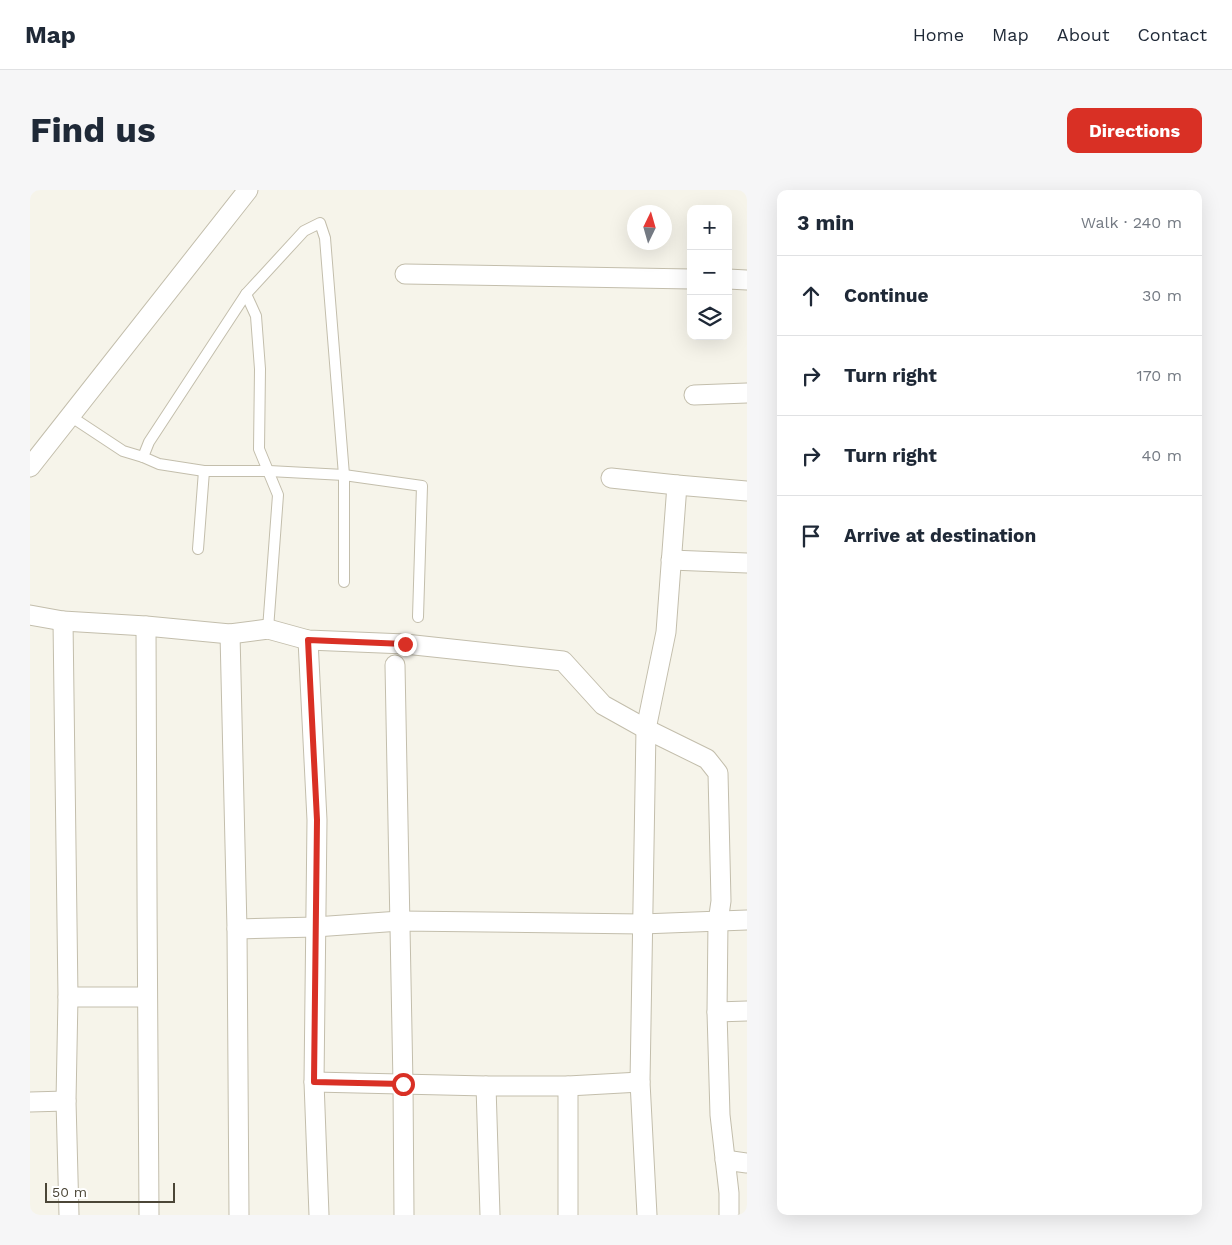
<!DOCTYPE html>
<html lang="en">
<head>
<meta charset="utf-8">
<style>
	:root { --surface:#fff; --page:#f6f6f7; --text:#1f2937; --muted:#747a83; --line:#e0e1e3; --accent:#d93025 }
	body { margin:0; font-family:"Work Sans",sans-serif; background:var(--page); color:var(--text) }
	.controls { position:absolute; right:15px; top:15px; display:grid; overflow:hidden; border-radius:10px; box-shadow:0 5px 20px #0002 }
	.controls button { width:45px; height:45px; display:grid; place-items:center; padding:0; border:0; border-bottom:1px solid var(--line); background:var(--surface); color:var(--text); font:25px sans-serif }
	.compass { position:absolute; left:597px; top:15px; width:45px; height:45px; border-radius:50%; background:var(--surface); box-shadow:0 5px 20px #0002; rotate:5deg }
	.scale { position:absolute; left:15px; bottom:12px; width:130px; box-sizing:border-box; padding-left:5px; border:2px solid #4b4637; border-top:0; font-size:14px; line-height:18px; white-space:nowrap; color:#4b4637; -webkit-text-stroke:4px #fff; paint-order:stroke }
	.stop { position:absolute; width:15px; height:15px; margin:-11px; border:4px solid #d93025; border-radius:50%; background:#fff }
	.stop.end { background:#d93025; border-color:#fff; box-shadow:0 1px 5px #0008 }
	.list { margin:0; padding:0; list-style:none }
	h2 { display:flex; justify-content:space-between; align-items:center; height:65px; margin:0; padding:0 20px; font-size:21px }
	h2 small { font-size:16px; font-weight:400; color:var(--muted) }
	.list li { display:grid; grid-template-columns:32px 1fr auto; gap:15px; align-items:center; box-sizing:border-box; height:80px; padding:0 20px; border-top:1px solid var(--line) }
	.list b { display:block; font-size:19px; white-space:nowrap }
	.list em { font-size:16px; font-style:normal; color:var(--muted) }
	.icon { flex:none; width:28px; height:28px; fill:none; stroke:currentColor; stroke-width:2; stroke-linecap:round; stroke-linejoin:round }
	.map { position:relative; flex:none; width:717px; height:1025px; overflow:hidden; border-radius:10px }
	header { display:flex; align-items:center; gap:30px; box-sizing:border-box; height:70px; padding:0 25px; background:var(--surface); border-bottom:1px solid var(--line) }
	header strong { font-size:24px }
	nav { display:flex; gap:28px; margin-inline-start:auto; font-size:18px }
	.intro { display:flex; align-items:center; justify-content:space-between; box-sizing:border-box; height:120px; padding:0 30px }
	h1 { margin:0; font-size:35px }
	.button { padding:12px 22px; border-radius:10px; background:var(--accent); color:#fff; font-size:18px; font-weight:700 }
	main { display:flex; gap:30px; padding:0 30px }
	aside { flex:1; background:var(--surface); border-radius:10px; box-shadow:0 5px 20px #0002 }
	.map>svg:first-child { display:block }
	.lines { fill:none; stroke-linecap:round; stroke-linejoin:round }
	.lane-casing { stroke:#c3beac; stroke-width:12 }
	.street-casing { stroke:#c3beac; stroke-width:21 }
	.lane { stroke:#fff; stroke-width:10 }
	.street { stroke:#fff; stroke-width:19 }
	.route { stroke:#d93025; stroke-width:6 }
</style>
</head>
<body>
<header>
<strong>Map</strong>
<nav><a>Home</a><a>Map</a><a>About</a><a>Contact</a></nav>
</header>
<div class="intro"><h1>Find us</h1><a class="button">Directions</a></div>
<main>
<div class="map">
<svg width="717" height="1025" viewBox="0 0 717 1025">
	<rect width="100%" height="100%" fill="#f6f4ea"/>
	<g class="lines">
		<g class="lane-casing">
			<g id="lane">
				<polyline points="216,104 226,126 230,179 229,259 248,305 238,439"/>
				<polyline points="40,226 93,261 113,267 129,274 174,281 239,281 314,285 392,296 388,427"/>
				<polyline points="113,267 119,252 216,104 274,41 290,33 295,48 314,285 314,392"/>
				<polyline points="168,359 174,281"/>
			</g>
		</g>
		<g class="street-casing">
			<g id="street">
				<polyline points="375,84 661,89"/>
				<polyline points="698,89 717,90"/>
				<polyline points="664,205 717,203"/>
				<polyline points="0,277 218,0"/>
				<polyline points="581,288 647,295 717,301"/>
				<polyline points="641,370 717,373"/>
				<polyline points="0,425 33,431 116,436 200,444 238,439 278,450 375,454 533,471 573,515 616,539 677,569 688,583 691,711 688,732 687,822 690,925 699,1003 699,1025"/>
				<polyline points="33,431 38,807 36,911 39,1025"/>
				<path d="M116,436C117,632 117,829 119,1025"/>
				<polyline points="200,444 207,739 209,1025"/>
				<polyline points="278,450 287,630 284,892 289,1025"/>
				<polyline points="365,475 373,894 374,1025"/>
				<polyline points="207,739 285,737 370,731 612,734 717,730"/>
				<polyline points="38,807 117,807"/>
				<polyline points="687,822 717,821"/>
				<polyline points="284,892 456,896 538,896 610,892"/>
				<polyline points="456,896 460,1025"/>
				<polyline points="538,896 538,1025"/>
				<polyline points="0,912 36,911"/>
				<polyline points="695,970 717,973"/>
				<polyline points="617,1025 610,892 616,539 636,442 647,295"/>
			</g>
		</g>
		<use href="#lane" class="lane"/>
		<use href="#street" class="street"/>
	</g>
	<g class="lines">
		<polyline class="route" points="373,894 284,892 287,630 278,450 375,454"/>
	</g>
</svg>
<div class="controls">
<button>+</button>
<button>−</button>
<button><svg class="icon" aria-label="layers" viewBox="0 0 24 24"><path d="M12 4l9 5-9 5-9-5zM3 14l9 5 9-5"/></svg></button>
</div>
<svg class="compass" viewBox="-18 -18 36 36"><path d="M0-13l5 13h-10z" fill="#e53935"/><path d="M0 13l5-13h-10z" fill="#747a83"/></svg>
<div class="scale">50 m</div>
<div class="stop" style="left:373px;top:894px"></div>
<div class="stop end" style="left:375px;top:454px"></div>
</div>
<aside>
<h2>3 min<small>Walk · 240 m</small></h2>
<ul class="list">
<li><svg class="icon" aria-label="ahead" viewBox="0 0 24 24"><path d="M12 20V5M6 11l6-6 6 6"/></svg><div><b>Continue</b></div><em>30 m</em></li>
<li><svg class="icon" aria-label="right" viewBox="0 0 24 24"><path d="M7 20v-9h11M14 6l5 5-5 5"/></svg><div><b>Turn right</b></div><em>170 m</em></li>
<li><svg class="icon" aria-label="right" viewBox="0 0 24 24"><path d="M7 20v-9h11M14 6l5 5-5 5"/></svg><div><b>Turn right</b></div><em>40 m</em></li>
<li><svg class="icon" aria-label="arrive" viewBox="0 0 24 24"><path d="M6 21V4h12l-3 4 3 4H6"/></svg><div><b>Arrive at destination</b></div></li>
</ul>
</aside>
</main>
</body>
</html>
